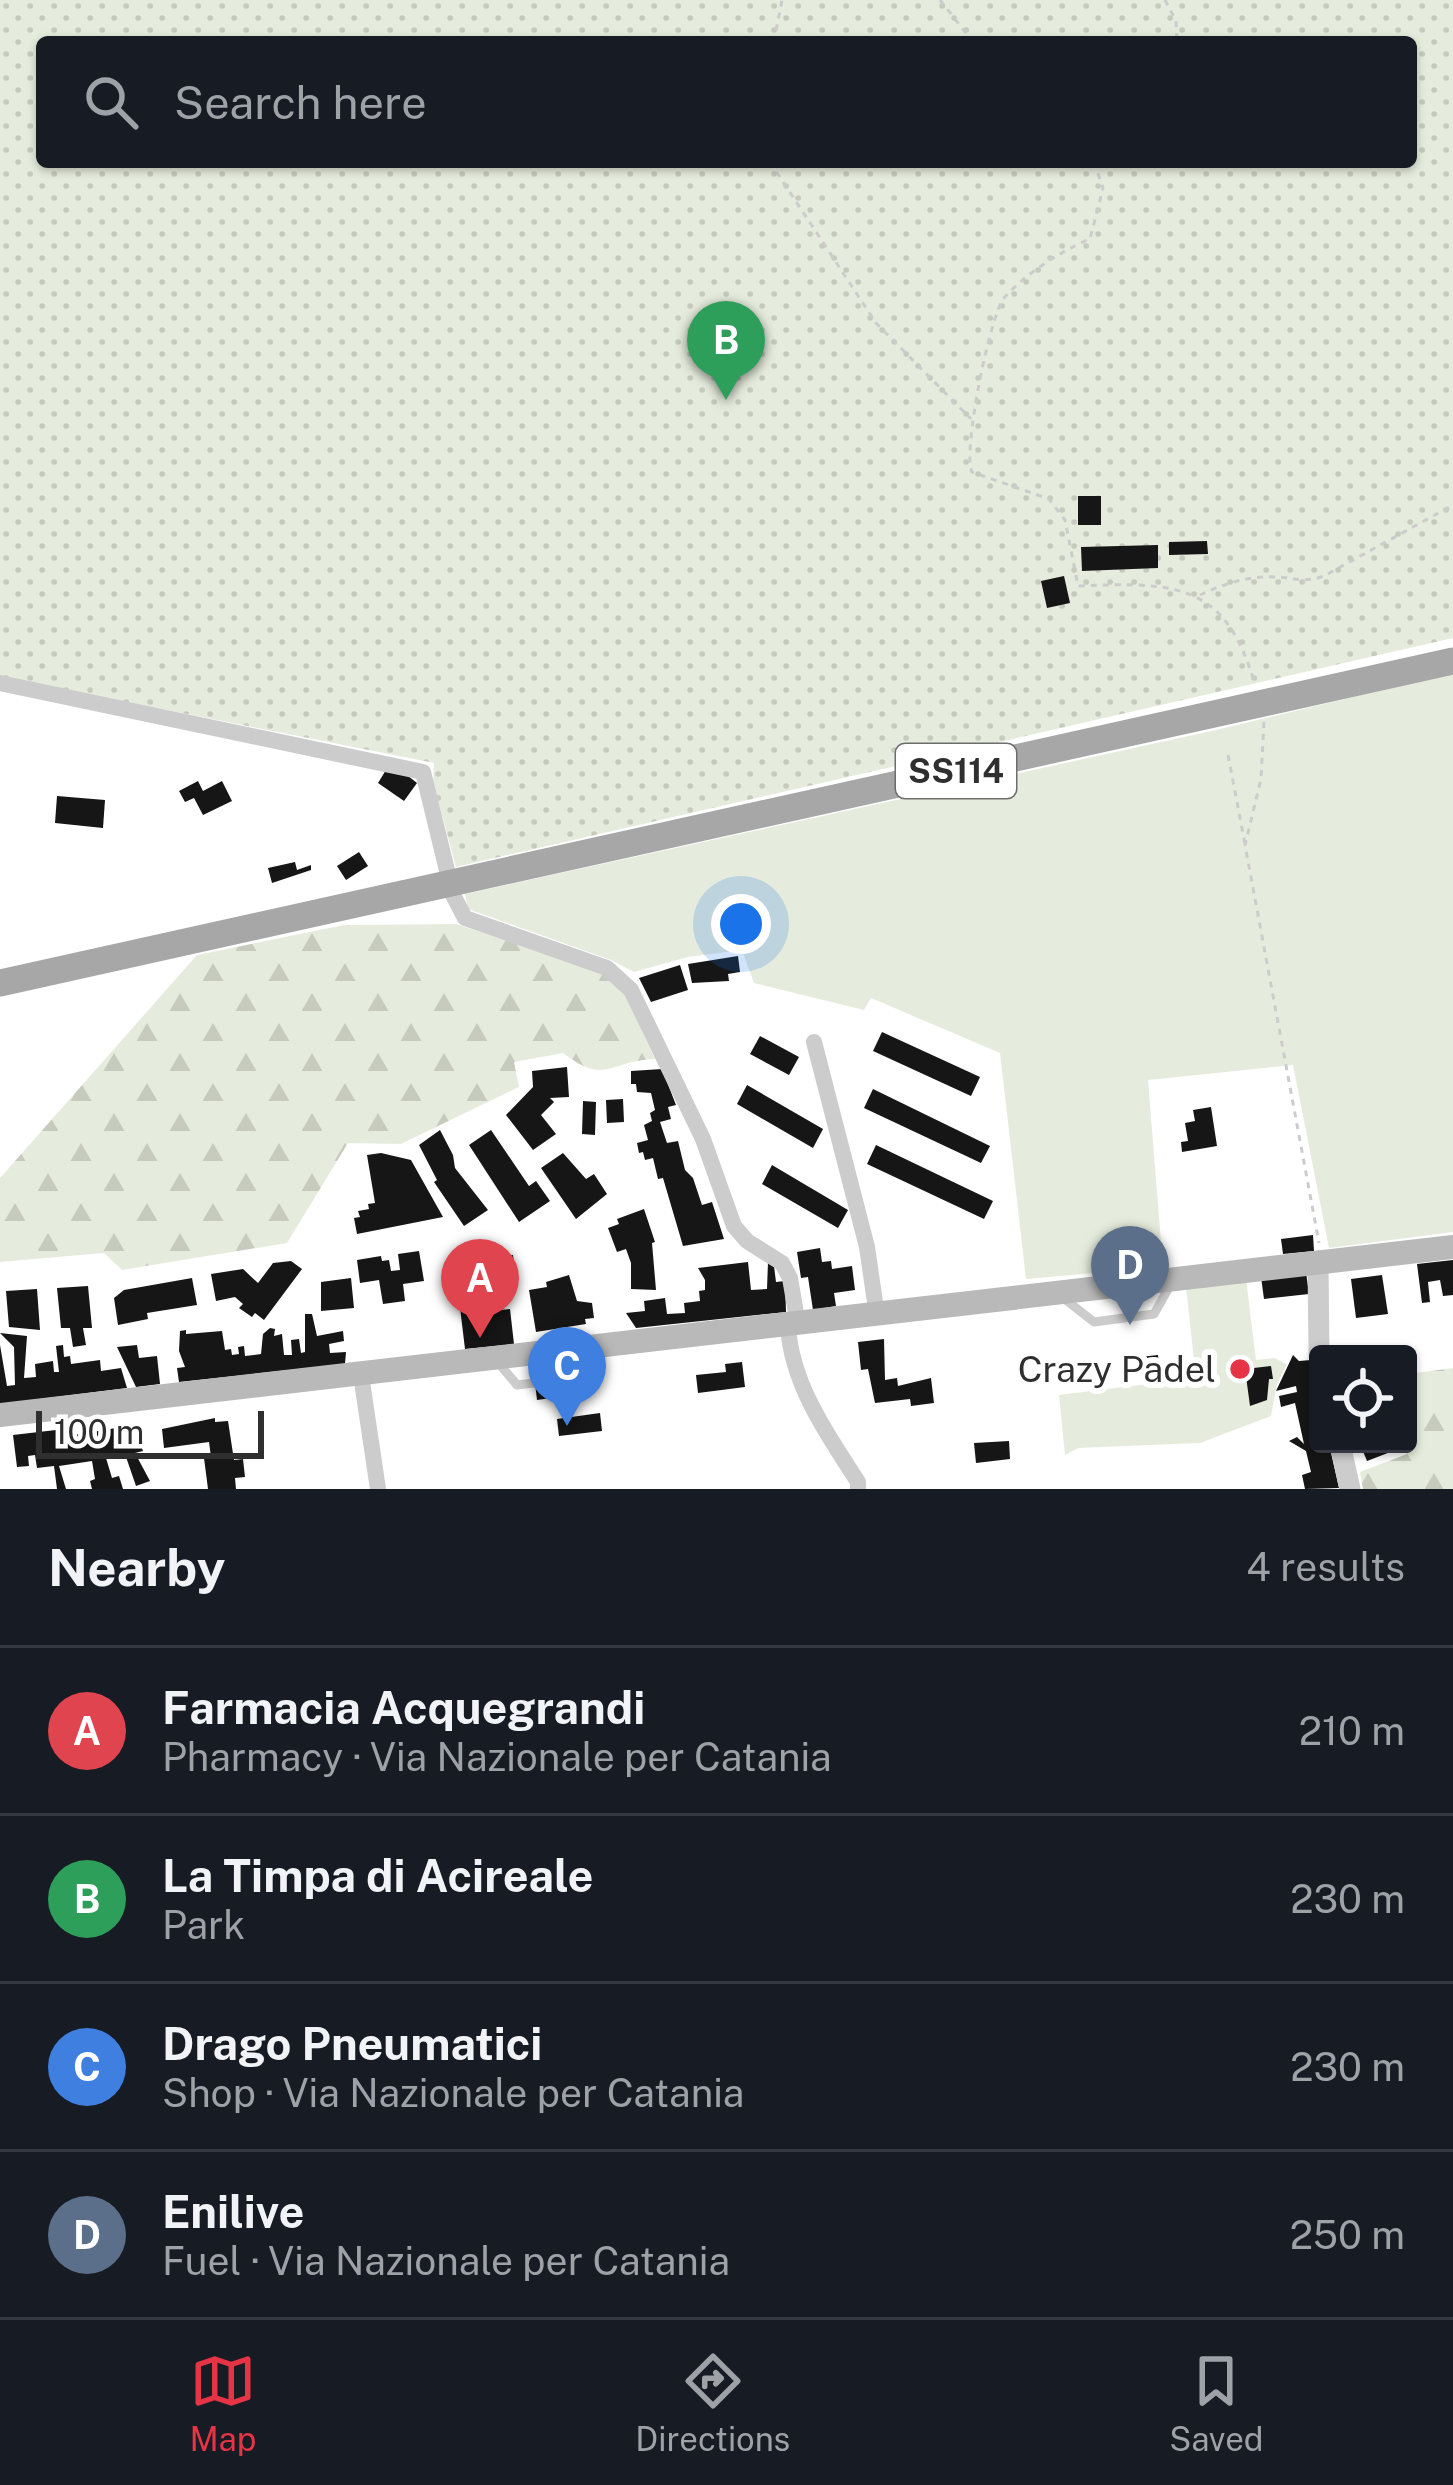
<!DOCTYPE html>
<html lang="en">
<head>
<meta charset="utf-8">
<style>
	:root { --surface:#171b24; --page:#20242c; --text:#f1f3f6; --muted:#9ea1a6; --line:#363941; --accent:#e43445 }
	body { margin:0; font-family:"Public Sans",sans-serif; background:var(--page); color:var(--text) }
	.controls { position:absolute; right:36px; bottom:36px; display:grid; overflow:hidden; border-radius:12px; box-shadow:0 3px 9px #0004 }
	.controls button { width:108px; height:108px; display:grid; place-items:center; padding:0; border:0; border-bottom:3px solid var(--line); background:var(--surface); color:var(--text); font:60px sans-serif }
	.scale { position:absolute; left:36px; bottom:30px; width:228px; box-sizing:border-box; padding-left:12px; border:6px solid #2f2f2f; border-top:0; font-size:33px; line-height:42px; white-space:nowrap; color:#2f2f2f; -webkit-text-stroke:9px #fff; paint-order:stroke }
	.you { position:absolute; left:741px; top:924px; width:42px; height:42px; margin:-30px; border:9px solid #fff; border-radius:50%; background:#1a73e8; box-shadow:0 0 0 18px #1a73e833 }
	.badge { display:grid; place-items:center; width:78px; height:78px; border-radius:50%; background:var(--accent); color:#fff; font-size:39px; font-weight:700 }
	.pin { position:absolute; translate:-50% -99px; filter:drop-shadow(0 3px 6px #0008) }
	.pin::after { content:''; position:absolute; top:63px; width:42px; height:36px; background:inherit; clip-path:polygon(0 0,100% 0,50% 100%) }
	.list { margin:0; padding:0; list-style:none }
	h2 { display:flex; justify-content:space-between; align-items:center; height:156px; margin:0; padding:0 48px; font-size:51px }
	h2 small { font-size:39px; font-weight:400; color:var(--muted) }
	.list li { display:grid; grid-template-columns:78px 1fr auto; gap:36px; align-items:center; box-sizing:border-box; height:168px; padding:0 48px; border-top:3px solid var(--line) }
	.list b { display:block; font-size:45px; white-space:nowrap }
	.list p { margin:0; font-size:39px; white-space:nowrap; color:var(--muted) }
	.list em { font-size:39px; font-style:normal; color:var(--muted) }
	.icon { flex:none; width:66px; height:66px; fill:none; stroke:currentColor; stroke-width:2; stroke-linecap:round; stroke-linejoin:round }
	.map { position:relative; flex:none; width:1453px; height:1489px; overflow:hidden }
	.search { position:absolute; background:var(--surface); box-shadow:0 3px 9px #0004; left:36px; right:36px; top:36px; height:132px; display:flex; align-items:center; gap:30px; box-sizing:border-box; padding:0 42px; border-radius:12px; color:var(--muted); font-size:45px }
	.sheet { height:828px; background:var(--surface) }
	nav { display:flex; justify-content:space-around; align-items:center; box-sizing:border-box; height:168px; border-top:3px solid var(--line); background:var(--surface); font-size:33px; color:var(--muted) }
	nav a { display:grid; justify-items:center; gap:6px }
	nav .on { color:var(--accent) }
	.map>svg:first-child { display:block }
	.grass { fill:#e6ecdd }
	.forest { fill:url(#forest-firs) }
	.park { fill:url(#park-dots); fill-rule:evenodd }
	.building { fill:#161616 }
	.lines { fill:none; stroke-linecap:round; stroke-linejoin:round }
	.path { stroke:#ccc; stroke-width:3; stroke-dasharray:6 6; stroke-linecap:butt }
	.service { stroke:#ccc; stroke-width:9 }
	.minor { stroke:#ccc; stroke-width:16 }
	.tertiary { stroke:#ccc; stroke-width:21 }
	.secondary { stroke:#b9b9b9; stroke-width:24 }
	.primary { stroke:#a7a7a7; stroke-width:27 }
	.poi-dot { fill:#e43445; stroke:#fff; stroke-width:4.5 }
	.labels { text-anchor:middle; stroke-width:12; stroke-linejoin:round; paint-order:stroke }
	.shield { fill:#fff; stroke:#6d6d6d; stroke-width:3 }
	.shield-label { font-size:33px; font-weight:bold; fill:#2f2f2f }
	.poi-label { font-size:36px; fill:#2f2f2f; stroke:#fff; text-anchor:end }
</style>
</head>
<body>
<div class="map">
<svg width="1453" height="1489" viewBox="0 0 1453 1489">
	<defs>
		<pattern id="forest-firs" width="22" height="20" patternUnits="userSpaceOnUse" patternTransform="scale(3)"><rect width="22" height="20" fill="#e6ecdd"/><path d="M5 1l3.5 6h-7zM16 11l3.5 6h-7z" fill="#c6cbbe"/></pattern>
		<pattern id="park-dots" width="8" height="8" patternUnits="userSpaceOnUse" patternTransform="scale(3)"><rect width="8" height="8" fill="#e6ecdd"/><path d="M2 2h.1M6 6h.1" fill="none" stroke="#c6cbbe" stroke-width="1.8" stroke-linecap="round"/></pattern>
	</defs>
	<rect width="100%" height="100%" fill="#fff"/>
	<g class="grass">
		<polygon points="1453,673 1453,1232 1329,1248 1293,1065 1148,1080 1163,1267 1026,1279 1000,1053 871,998 864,1010 754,983 742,950 688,957 634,972 611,960 468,909 465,894 1216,730"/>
		<polygon points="1246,1279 1256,1360 1274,1358 1287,1364 1277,1384 1271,1416 1200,1443 1078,1448 1065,1455 1059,1395 1196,1378 1186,1287"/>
	</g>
	<g class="forest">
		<path d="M456,924L603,972L625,994L655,1059C607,1061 606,1086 563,1053L514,1062L519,1087L401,1144L348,1143L287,1243L122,1270L104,1253L0,1262V1178L197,955L344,925Z"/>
		<polygon points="1453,1368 1453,1489 1363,1489 1360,1472 1407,1454 1403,1444 1408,1444 1408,1374"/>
	</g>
	<path class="park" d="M0,0H1453V638L456,867L433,782L434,763L0,677ZM42,42H1411V162H42Z"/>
	<g class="building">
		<rect x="1078" y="496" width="23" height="29"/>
		<polygon points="1207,541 1208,554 1169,555 1169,542"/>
		<polygon points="1158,545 1158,568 1082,571 1081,547"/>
		<polygon points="1064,576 1070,603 1047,608 1041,581"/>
		<polygon points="386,770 403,772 417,783 404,801 378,783"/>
		<polygon points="198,781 203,791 222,781 232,801 203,815 194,798 185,802 179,791"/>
		<polygon points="57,796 105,800 103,828 55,823"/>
		<polygon points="359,852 368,866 346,880 337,866"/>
		<polygon points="295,862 297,870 311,865 311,870 272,883 268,868"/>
		<polygon points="738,956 740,972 728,974 729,981 692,983 688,964"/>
		<polygon points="680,965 688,990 651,1002 639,978"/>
		<polygon points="882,1032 980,1077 971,1096 873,1051"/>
		<polygon points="760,1036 799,1057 789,1075 750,1054"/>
		<polygon points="567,1067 569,1097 550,1098 554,1102 541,1115 556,1134 533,1150 506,1115 533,1087 532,1071"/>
		<polygon points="662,1069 676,1105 668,1107 671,1119 660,1122 667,1143 678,1141 685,1170 693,1178 702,1205 712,1202 724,1239 683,1246 663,1178 658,1179 653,1158 645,1160 643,1152 639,1153 637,1143 648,1140 644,1125 652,1121 650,1113 655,1110 651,1093 637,1092 636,1084 631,1084 631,1071"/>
		<polygon points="747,1085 823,1129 813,1148 737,1104"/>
		<polygon points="873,1089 990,1146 981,1163 864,1108"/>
		<polygon points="623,1099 624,1122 607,1123 606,1100"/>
		<polygon points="583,1101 596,1102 595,1135 582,1134"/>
		<polygon points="1211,1107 1217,1146 1182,1152 1181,1142 1188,1141 1185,1123 1195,1121 1193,1110"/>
		<polygon points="440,1130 453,1155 455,1168 488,1210 464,1226 434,1182 437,1180 419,1145"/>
		<polygon points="491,1130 529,1186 536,1181 550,1201 519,1222 469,1145"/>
		<polygon points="876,1145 993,1201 984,1219 867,1164"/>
		<polygon points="381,1153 411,1160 443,1217 357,1234 354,1218 360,1217 358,1211 369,1209 368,1204 375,1203 367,1155"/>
		<polygon points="563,1153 586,1179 594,1174 607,1194 576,1219 541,1168"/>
		<polygon points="772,1165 848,1210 838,1228 762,1184"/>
		<polygon points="644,1209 655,1242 652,1243 656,1290 631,1289 631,1263 626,1249 617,1252 608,1228 619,1224 617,1219"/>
		<polygon points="1313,1235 1314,1251 1283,1254 1281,1239"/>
		<polygon points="820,1248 822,1262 831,1261 832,1269 852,1266 855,1290 834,1293 836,1306 813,1310 808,1277 801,1278 797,1252"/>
		<polygon points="419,1251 424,1281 403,1284 405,1301 383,1304 379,1280 360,1283 357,1260 381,1256 382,1261 389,1260 391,1271 400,1270 398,1254"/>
		<polygon points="513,1255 516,1281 489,1288 491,1311 510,1309 514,1344 465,1349 458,1291 483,1288 480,1258"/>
		<polygon points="1453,1260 1453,1295 1443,1296 1440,1280 1428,1282 1430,1302 1422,1303 1417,1264"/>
		<polygon points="291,1261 302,1269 264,1320 255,1313 252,1317 239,1308 243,1304 235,1297 216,1301 211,1274 243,1269 258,1283 273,1263"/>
		<polygon points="748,1262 751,1290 767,1289 768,1262 774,1266 776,1282 785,1281 786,1312 636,1328 626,1313 645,1311 644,1301 665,1298 667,1314 685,1313 684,1303 700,1301 699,1291 705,1290 705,1280 698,1268"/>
		<polygon points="1306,1272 1309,1294 1264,1299 1261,1277"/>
		<polygon points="569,1275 577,1301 592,1303 594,1318 585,1319 586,1324 536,1332 529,1290 547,1287 546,1282"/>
		<polygon points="1382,1275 1388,1314 1356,1318 1351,1279"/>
		<polygon points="192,1278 197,1305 147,1313 148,1319 118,1325 114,1298 124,1290"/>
		<polygon points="351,1278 354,1308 321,1311 321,1282"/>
		<polygon points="88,1286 92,1328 83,1328 86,1345 73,1347 70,1328 61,1328 57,1288"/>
		<polygon points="37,1289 40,1330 9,1327 6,1291"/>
		<polygon points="305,1314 312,1314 317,1336 343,1331 344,1341 329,1344 330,1353 346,1352 345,1364 179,1382 177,1368 185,1367 179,1351 180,1331 186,1330 186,1334 222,1331 225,1350 231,1349 232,1355 239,1354 238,1347 244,1346 245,1356 261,1354 263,1334 270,1328 275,1329 274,1336 282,1334 284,1355 292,1355 291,1340 299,1339 301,1353 305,1352"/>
		<polygon points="0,1333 27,1336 24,1378 36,1377 35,1364 53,1361 54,1372 59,1372 56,1346 63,1345 64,1357 70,1356 71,1364 100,1360 101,1371 121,1368 127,1388 0,1404 0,1345 7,1386 15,1385 14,1347"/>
		<polygon points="884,1339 885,1380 897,1378 898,1386 931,1378 934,1403 911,1406 910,1399 875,1403 868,1369 861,1370 858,1342"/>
		<polygon points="137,1345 139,1358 157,1356 160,1384 136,1387 117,1347"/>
		<polygon points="1158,1355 1160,1372 1124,1376 1122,1359"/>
		<polygon points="1293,1355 1299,1361 1311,1360 1318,1397 1318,1444 1329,1444 1339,1488 1305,1489 1302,1475 1311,1472 1306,1451 1289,1441 1297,1437 1304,1444 1295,1403 1281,1407 1279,1396 1297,1392 1296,1386 1276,1391"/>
		<polygon points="742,1362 745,1387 698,1393 696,1375 726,1372 725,1364"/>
		<polygon points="559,1364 562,1379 570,1378 572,1395 537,1400 535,1383 545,1381 542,1366"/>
		<polygon points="1271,1366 1273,1379 1269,1379 1267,1400 1250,1406 1245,1369"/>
		<polygon points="600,1413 602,1431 559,1436 557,1419"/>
		<polygon points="215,1418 215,1422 228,1421 234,1460 243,1459 245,1477 235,1478 236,1489 208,1489 204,1458 211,1457 209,1442 164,1448 162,1429"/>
		<polygon points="134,1425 143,1451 135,1453 150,1481 136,1486 125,1454 106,1458 112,1478 119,1476 123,1489 92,1489 90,1481 95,1479 92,1461 59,1466 66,1489 57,1489 54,1466 37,1468 35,1455 28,1456 29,1466 17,1467 13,1435 73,1428 74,1435"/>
		<polygon points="1009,1441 1010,1459 976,1463 974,1443"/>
		<polygon points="1360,1444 1390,1444 1393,1451 1367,1461"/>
	</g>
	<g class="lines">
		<g class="path">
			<polyline points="940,0 973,42"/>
			<polyline points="1165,0 1176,21 1177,42"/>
			<polyline points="774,42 782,0"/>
			<polyline points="770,162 876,323 971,419"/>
			<path d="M1094,162L1103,188L1090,239C1061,251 1025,274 1004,298C990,315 962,453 972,472L1049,499L1065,520L1078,586C1175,582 1226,582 1255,685"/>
			<path d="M1200,595C1223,584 1251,575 1276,577C1296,578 1305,583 1324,576L1453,505"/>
			<polyline points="1264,722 1261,779 1245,845 1319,1243"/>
			<polyline points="1228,755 1245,844"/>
		</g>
		<g class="service">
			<polyline points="1062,1297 1094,1322 1154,1314 1172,1282"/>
			<polyline points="496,1360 517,1385 585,1377 602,1351"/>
		</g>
		<g class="minor">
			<polyline points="0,683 423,772 453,895 465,918 607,968 631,990 703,1139 734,1226 747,1241 782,1263 790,1278 798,1325"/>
			<polyline points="814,1042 867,1247 877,1316"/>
			<path d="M788,1327C792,1385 827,1434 858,1482V1489"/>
			<polyline points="361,1375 378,1489"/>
		</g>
		<g class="tertiary">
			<polyline points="1318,1261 1319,1354"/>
			<polyline points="1340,1444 1350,1489"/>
		</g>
		<polyline class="secondary" points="0,1415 1453,1247"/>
		<polyline class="primary" points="0,983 1453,661"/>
	</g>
	<circle class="poi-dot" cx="1240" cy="1369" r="12"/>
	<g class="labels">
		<rect class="shield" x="896" y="744" width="120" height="54" rx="9"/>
		<g class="shield-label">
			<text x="956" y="783">SS114</text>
		</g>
		<g class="poi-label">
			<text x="1216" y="1382">Crazy Padel</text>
		</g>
	</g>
</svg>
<div class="controls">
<button><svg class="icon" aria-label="locate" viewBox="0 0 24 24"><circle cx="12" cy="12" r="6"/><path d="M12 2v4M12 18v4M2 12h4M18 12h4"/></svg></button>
</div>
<div class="scale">100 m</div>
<div class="you"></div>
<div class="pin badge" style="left:480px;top:1338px;background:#e0444e">A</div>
<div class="pin badge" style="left:726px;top:400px;background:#2e9e5b">B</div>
<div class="pin badge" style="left:567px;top:1426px;background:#3f7fe0">C</div>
<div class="pin badge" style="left:1130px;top:1325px;background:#5c6f8a">D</div>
<div class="search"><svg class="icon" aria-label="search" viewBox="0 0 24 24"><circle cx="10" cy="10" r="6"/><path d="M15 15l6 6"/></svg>Search here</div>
</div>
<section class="sheet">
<h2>Nearby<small>4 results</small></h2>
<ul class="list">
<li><span class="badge" style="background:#e0444e">A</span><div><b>Farmacia Acquegrandi</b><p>Pharmacy · Via Nazionale per Catania</p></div><em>210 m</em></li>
<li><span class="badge" style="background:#2e9e5b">B</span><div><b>La Timpa di Acireale</b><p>Park</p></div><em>230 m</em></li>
<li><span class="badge" style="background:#3f7fe0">C</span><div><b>Drago Pneumatici</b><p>Shop · Via Nazionale per Catania</p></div><em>230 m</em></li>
<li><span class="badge" style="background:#5c6f8a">D</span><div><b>Enilive</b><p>Fuel · Via Nazionale per Catania</p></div><em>250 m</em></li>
</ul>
</section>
<nav>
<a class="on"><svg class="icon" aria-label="map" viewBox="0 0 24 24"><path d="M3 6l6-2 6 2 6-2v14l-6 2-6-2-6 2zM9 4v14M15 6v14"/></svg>Map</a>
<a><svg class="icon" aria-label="directions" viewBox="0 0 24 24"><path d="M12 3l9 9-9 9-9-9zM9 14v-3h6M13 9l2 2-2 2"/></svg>Directions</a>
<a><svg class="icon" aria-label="saved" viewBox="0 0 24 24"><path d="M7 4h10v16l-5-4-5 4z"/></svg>Saved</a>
</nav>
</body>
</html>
